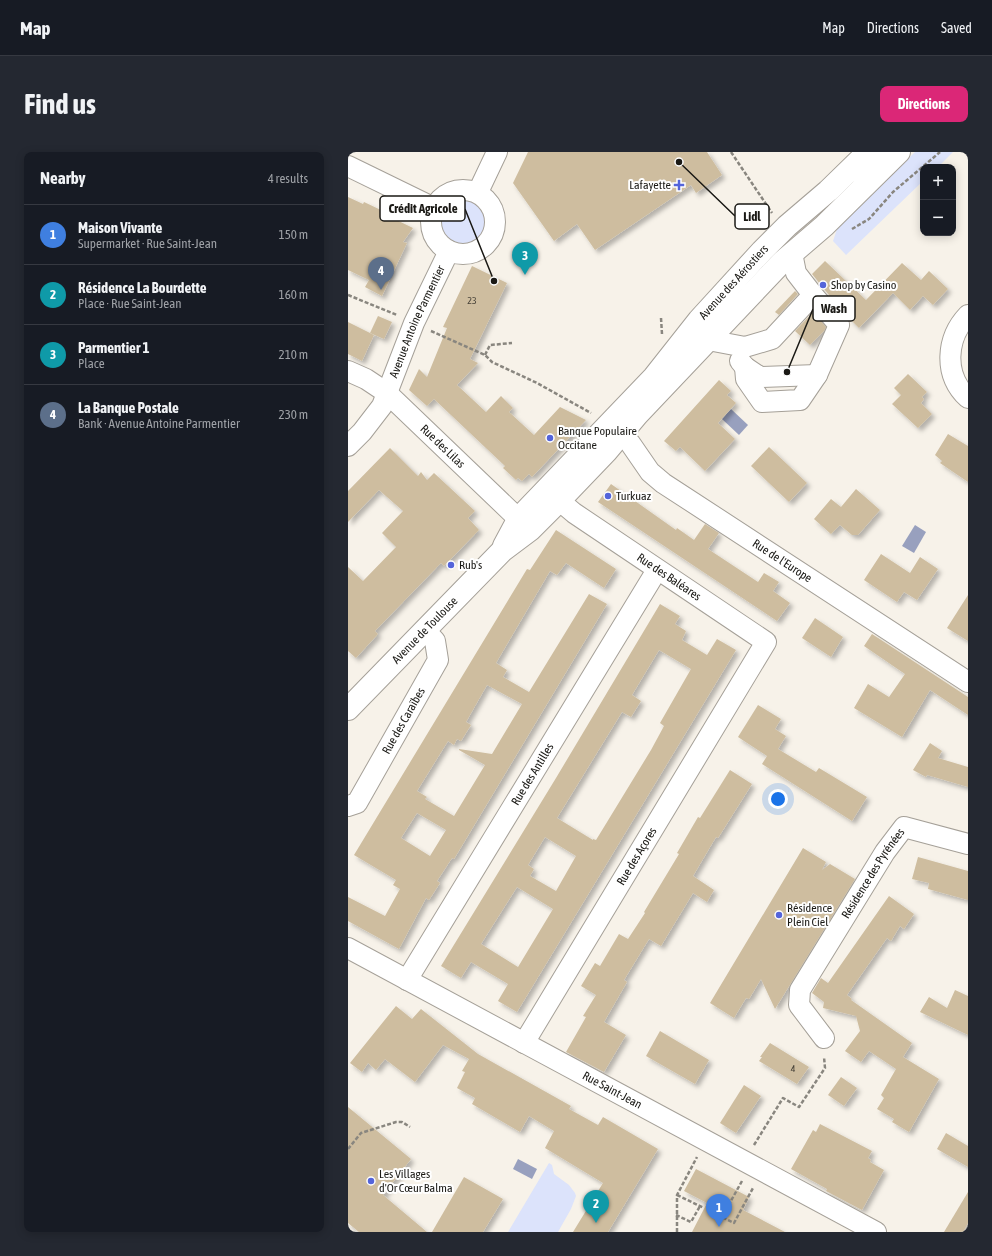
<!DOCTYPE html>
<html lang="en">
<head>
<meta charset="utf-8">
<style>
	:root { --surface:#171b24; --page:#242831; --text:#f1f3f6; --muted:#9ea1a6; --line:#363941; --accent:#db2777 }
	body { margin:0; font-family:"Asap Condensed",sans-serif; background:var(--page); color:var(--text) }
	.controls { position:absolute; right:12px; top:12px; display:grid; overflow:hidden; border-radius:8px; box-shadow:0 2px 10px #0003 }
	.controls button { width:36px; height:36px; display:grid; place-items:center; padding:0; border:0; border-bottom:1px solid var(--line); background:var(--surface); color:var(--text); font:20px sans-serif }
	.you { position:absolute; left:430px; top:647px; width:14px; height:14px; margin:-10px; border:3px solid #fff; border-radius:50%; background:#1a73e8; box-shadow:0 0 0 6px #1a73e833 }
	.badge { display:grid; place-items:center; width:26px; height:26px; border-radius:50%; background:var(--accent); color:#fff; font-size:13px; font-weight:700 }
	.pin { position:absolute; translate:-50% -33px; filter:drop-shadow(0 1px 2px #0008) }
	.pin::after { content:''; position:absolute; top:21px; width:14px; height:12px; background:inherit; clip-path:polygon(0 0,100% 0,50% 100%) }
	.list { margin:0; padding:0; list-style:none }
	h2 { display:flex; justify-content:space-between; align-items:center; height:52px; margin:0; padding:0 16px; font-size:17px }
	h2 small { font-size:13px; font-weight:400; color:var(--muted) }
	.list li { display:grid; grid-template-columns:26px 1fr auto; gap:12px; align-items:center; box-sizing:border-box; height:60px; padding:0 16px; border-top:1px solid var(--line) }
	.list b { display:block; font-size:15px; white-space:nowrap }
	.list p { margin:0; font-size:13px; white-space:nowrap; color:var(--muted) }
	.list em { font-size:13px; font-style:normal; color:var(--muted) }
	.map { position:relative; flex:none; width:620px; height:1080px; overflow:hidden; border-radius:8px }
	header { display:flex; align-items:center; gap:24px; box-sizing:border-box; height:56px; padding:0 20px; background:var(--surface); border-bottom:1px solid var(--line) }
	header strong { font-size:19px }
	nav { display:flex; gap:22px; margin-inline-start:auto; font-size:14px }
	.intro { display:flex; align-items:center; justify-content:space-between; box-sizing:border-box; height:96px; padding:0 24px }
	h1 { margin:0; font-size:28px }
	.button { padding:10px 18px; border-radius:8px; background:var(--accent); color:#fff; font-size:14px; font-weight:700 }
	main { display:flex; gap:24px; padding:0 24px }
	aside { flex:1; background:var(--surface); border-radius:8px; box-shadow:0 2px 10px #0003 }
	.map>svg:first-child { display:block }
	.green { fill:#dce3fb }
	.water { fill:#98a0be }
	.building { fill:#cebd9f; fill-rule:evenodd; filter:url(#shadow) }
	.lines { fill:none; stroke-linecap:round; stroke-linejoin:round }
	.minor-casing { stroke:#a5a098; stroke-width:22 }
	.major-casing { stroke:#a5a098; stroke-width:24 }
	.path { stroke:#89867f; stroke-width:2.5; stroke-dasharray:4 2; stroke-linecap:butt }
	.minor { stroke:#fff; stroke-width:20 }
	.major { stroke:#fff; stroke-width:22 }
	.poi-dot { fill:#5464da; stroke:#fff; stroke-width:1.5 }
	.labels { text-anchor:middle; stroke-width:4; stroke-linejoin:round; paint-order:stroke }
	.number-label { font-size:10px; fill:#474238 }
	.poi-label { font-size:12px; fill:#1a1915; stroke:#fff; text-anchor:start }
	.street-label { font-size:12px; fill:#1a1915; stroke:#fff }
	.leader { fill:none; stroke:#1a1915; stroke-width:1.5 }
	.callout-dot { fill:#1a1915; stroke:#fff; stroke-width:1.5 }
	.callout { fill:#fff; stroke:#1a1915; stroke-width:1.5 }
	.callout-label { font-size:13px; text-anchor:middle; font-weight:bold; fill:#1a1915 }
</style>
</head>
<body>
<header>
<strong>Map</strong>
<nav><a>Map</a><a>Directions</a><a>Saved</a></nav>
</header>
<div class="intro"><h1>Find us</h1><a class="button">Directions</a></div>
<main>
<aside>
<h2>Nearby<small>4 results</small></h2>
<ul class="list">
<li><span class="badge" style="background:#3f7fe0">1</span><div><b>Maison Vivante</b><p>Supermarket · Rue Saint-Jean</p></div><em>150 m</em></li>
<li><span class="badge" style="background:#0f9aa8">2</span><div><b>Résidence La Bourdette</b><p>Place · Rue Saint-Jean</p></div><em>160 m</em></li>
<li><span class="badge" style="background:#0f9aa8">3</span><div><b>Parmentier 1</b><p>Place</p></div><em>210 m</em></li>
<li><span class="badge" style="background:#5c6f8a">4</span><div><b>La Banque Postale</b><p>Bank · Avenue Antoine Parmentier</p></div><em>230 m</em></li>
</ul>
</aside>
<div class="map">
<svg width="620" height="1080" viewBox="0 0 620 1080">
	<defs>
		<filter id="shadow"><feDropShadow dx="3.5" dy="3.5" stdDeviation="2" flood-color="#0004"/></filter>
	</defs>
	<rect width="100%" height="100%" fill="#f7f2e9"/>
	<g class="green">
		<polygon points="567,0 605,0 590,15 575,15 575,29 498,103 485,89 489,77"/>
		<circle cx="115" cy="70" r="23"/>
		<polygon points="201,1011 204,1013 206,1022 221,1033 227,1041 228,1044 223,1057 210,1080 160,1080"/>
	</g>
	<g class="water">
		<polygon points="383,257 400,273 391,283 374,267"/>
		<polygon points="567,373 578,380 566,401 554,394"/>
		<polygon points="170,1007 189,1017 184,1027 165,1017"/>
	</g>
	<g class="building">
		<polygon points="180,0 359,0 374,23 348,41 343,33 247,98 229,72 206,89 165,31"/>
		<polygon points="0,45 15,52 16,50 37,60 36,62 65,76 55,90 59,91 34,144 17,135 21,128 0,118"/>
		<polygon points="477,109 518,148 554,111 573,128 581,119 600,137 585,153 575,144 562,158 545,141 511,176 501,166 503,164 496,157 494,159 464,122"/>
		<polygon points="124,114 159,131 122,207 130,211 109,233 138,260 153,244 165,256 161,260 186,283 212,255 238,268 184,325 181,322 174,329 170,326 168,328 155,316 157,314 86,247 79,254 61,238 71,217 79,225 99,176 95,175"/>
		<polygon points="447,139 450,142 431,163 427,160"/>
		<polygon points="465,160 478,175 476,179 462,193 447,179"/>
		<polygon points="30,164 44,170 36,187 22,181"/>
		<polygon points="0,170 26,183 14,209 0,202"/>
		<polygon points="560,222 579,240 574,245 576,247 573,251 584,262 570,276 544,252 553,243 546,236"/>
		<polygon points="371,228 383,239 379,243 388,251 370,271 387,287 357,319 332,295 328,299 316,289"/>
		<polygon points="600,282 620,294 620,330 592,311 594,309 587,303"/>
		<polygon points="421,295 459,331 441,350 403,314"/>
		<polygon points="42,296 70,324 73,320 79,328 86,321 127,359 120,366 131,378 96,414 93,411 27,479 30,482 8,506 0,499 0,415 15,429 48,395 34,381 55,359 31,338 0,370 0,339"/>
		<polygon points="263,332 328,378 329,376 346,388 357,372 371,381 360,397 410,430 416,421 431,430 425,439 442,451 429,469 250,350"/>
		<polygon points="508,337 532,358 510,383 504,383 492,373 483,382 466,367 483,347 493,355"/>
		<path d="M208,378L268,417L256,436L218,411L209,423L202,419L148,511L159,518L155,525L181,540L241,442L259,452L106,707L104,706L89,729L92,731L81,748L78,746L51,797L0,769V745L37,764L52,737L45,733L48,728L6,703L179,417L182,418ZM139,533L174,552L144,602L111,597V598L137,613L106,664L77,647L79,645L69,639L100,589L106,593L109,587L113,589L123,573L118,570ZM69,661L98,678L82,704L53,686Z"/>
		<polygon points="533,402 562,421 572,405 590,417 569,448 556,440 549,450 516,428"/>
		<polygon points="620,443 620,489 599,476"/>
		<path d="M312,452L332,464L327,472L338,479L334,488L359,503L369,487L388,498L169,860L150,849L160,832L123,810L113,826L93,814L208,626ZM311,498L343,517L312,571L316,574L303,598L256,675L248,688L245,687V688L209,666L274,560L283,565L293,549L284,543ZM197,685L228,704L208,739L182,724L186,717L180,713ZM169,735L205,757L170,815L133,792Z"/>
		<polygon points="467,466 495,485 483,505 454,486"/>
		<polygon points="524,482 620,545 620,563 582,538 554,585 506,556 520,532 541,545 557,522 516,494"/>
		<polygon points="410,553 433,567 427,577 438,584 430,597 468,620 471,616 519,645 504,669 414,612 419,604 390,585"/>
		<polygon points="582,591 594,599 590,606 620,615 620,635 579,623 578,625 565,618"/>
		<polygon points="382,618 404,632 370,686 368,685 345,724 366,738 359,750 345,741 313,794 301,787 276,828 279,830 256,870 278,883 256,920 218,900 238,865 235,864 248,843 233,834 247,811 252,814 271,782 280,787 297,761 296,760 331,702 329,701 350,665 352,666"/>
		<polygon points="455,696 478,710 474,718 482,712 507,727 427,857 413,827 401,847 398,846 386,866 362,851"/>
		<polygon points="570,705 620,719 620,748 580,737 581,731 564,727"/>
		<polygon points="541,744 566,762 556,777 552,774 543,789 539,786 499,843 504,847 503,848 564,891 555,905 591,927 561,980 544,970 546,967 529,957 536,946 533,943 548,917 521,899 513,910 497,899 512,879 508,864 475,856 476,850 464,841 473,826 480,831"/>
		<polygon points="607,838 620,844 620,883 572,860 581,845 599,856"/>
		<polygon points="48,854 64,867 73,857 130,902 223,954 221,957 250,973 255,965 310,997 260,1080 225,1080 255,1031 197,996 206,979 181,964 172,980 124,952 127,946 109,936 117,920 114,919 121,907 95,893 67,930 37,907 28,918 20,911 14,920 2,911"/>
		<polygon points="312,879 361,908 347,932 298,904"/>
		<polygon points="422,891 461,915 449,932 411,909 414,905 412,905"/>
		<polygon points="493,925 509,936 496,954 480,943"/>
		<polygon points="396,933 413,944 388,981 372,971"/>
		<polygon points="0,955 63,1007 35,1043 79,1080 11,1080 0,1071"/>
		<polygon points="472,972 524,999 520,1006 523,1008 522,1010 536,1018 514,1058 478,1039 479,1037 443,1017 465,978 468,980"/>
		<polygon points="598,981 620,994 620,1015 589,997"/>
		<polygon points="348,1017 401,1045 395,1058 437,1080 344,1080 359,1051 336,1039"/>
		<polygon points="116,1025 155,1047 135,1080 84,1080"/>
		<polygon points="620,1040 620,1071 615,1080 596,1080"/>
	</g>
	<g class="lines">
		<g class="minor-casing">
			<g id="minor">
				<polyline points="0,14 86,56"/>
				<polyline points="512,22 533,0"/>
				<circle cx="115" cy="70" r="32"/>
				<polyline points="130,40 149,0"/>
				<path d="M620,163C598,186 595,223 620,246"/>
				<polyline points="360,188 397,195 424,187 465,143 448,121 444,101"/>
				<polyline points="392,209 397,215 412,225 469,223"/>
				<polyline points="397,215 398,227 414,250 452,248 469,223 491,173 465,143"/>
				<path id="s1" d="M0,219L18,227L39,241L181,377"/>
				<path id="s2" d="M262,271L282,291L302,320L315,331L620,530"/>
				<path id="s3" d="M0,294L14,280L34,254L66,171L101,99"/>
				<path id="s4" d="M0,654L9,651L90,508L87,489L77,478"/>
				<path id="s5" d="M0,796L528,1080"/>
				<path id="s6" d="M59,828L309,418"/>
				<path id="s7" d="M476,886L451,853L452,838L537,700L556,675L620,692"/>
				<path id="s8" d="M176,891L418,490L226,361L199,338"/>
			</g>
		</g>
		<g class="major-casing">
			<g id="major">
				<path id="s9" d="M156,394L171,366L306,225L351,168L414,99L439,74L480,39L520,0"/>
				<path id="s10" d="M0,557L154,399L182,378L211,349L258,300L289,263L434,110L476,74L551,0"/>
			</g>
		</g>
		<g class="path">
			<polyline points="383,0 424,61"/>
			<polyline points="504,77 521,67 545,40 592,0"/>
			<polyline points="0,143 49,163"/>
			<polyline points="313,166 314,182"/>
			<polyline points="83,179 137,203 144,210 189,231 243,261"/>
			<polyline points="137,203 142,193 164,191"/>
			<polyline points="406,993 435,946 451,955 477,916 476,905"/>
			<polyline points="0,997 13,981 48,970 54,970 62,975"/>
			<polyline points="394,1029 374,1065 386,1071 405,1036"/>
			<polyline points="329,1043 356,1056"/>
			<polyline points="328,1063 343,1070 352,1054"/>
			<polyline points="369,1063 374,1065"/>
			<polyline points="329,1080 329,1043 349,1005"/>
		</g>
		<use href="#minor" class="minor"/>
		<use href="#major" class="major"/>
	</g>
	<g class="poi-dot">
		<path d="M329 27h4v4h4v4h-4v4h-4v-4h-4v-4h4z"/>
		<circle cx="475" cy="133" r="4"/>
		<circle cx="202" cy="286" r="4"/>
		<circle cx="260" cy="344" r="4"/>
		<circle cx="103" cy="413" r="4"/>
		<circle cx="431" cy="763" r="4"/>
		<circle cx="23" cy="1029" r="4"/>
	</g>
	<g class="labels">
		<g class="number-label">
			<text x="124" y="152">23</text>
			<text x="445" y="920">4</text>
		</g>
		<g class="poi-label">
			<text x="323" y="37" text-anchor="end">Lafayette</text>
			<text x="483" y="137">Shop by Casino</text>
			<text x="210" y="283">Banque Populaire<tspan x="210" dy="14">Occitane</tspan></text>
			<text x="268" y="348">Turkuaz</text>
			<text x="111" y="417">Rub's</text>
			<text x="439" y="760">Résidence<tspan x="439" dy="14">Plein Ciel</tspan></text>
			<text x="31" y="1026">Les Villages<tspan x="31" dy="14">d'Or Cœur Balma</tspan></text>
		</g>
		<g class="street-label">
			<text dy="4" stroke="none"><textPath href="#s9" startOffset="351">Avenue des Aérostiers</textPath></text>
			<text dy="4" stroke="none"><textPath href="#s3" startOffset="144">Avenue Antoine Parmentier</textPath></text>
			<text dy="4" stroke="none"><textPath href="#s1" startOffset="122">Rue des Lilas</textPath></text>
			<text dy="4" stroke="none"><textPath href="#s2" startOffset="223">Rue de l'Europe</textPath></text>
			<text transform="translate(321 425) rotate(34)" y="4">Rue des Baléares</text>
			<text dy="4" stroke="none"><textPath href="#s10" startOffset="110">Avenue de Toulouse</textPath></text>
			<text dy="4" stroke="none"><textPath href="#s4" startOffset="104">Rue des Caraïbes</textPath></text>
			<text dy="4" stroke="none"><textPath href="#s6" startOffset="241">Rue des Antilles</textPath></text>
			<text dy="4" stroke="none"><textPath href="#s8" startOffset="218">Rue des Açores</textPath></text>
			<text dy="4" stroke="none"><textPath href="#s7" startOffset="194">Résidence des Pyrénées</textPath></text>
			<text dy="4" stroke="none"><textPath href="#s5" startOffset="300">Rue Saint-Jean</textPath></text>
		</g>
	</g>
	<path class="leader" d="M146 129L117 57M331 10L387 64M439 220L465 157"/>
	<g class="callout-dot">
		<circle cx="146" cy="129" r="4"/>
		<circle cx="331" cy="10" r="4"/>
		<circle cx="439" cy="220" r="4"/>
	</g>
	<g class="callout">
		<rect x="32" y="44" width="85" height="25" rx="4"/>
		<rect x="387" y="52" width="34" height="25" rx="4"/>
		<rect x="465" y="144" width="42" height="25" rx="4"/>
	</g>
	<g class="callout-label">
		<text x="75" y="61">Crédit Agricole</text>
		<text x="404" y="69">Lidl</text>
		<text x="486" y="161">Wash</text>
	</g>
</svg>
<div class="controls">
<button>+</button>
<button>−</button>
</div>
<div class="you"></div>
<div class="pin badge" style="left:371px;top:1075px;background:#3f7fe0">1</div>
<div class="pin badge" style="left:248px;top:1071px;background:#0f9aa8">2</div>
<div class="pin badge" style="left:177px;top:123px;background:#0f9aa8">3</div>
<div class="pin badge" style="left:33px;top:138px;background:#5c6f8a">4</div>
</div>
</main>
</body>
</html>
